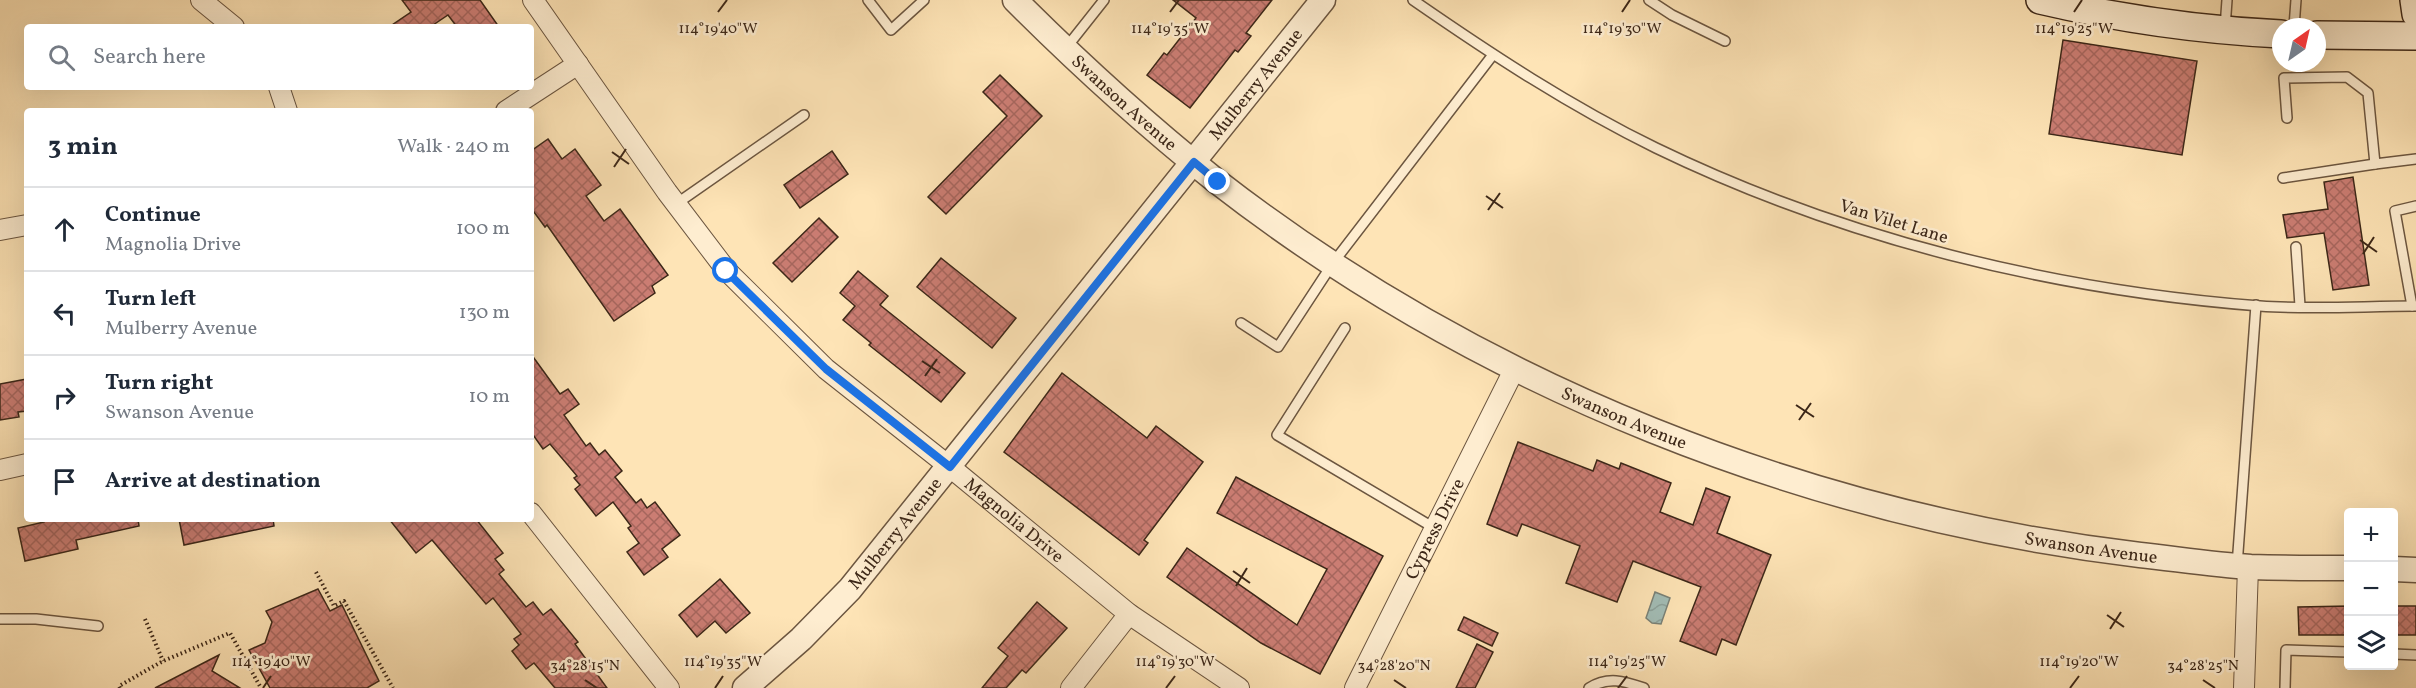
<!DOCTYPE html>
<html lang="en">
<head>
<meta charset="utf-8">
<style>
	:root { --surface:#fff; --page:#f6f6f7; --text:#1f2937; --muted:#747a83; --line:#e0e1e3 }
	body { margin:0; font-family:Vollkorn,serif; background:var(--page); color:var(--text) }
	.controls { position:absolute; right:18px; bottom:18px; display:grid; overflow:hidden; border-radius:6px; box-shadow:0 6px 24px #0002 }
	.controls button { width:54px; height:54px; display:grid; place-items:center; padding:0; border:0; border-bottom:2px solid var(--line); background:var(--surface); color:var(--text); font:30px sans-serif }
	.compass { position:absolute; left:2272px; top:18px; width:54px; height:54px; border-radius:50%; background:var(--surface); box-shadow:0 6px 24px #0002; rotate:34deg }
	.stop { position:absolute; width:18px; height:18px; margin:-14px; border:4px solid #1a73e8; border-radius:50%; background:#fff }
	.stop.end { background:#1a73e8; border-color:#fff; box-shadow:0 2px 6px #0008 }
	.list { margin:0; padding:0; list-style:none }
	h2 { display:flex; justify-content:space-between; align-items:center; height:78px; margin:0; padding:0 24px; font-size:26px }
	h2 small { font-size:20px; font-weight:400; color:var(--muted) }
	.list li { display:grid; grid-template-columns:39px 1fr auto; gap:18px; align-items:center; box-sizing:border-box; height:84px; padding:0 24px; border-top:2px solid var(--line) }
	.list b { display:block; font-size:22px; white-space:nowrap }
	.list p { margin:0; font-size:20px; white-space:nowrap; color:var(--muted) }
	.list em { font-size:20px; font-style:normal; color:var(--muted) }
	.icon { flex:none; width:33px; height:33px; fill:none; stroke:currentColor; stroke-width:2; stroke-linecap:round; stroke-linejoin:round }
	.map { position:relative; flex:none; width:2416px; height:688px; overflow:hidden }
	.search { position:absolute; background:var(--surface); box-shadow:0 6px 24px #0002; left:24px; top:24px; width:510px; height:66px; display:flex; align-items:center; gap:15px; box-sizing:border-box; padding:0 21px; border-radius:6px; color:var(--muted); font-size:22px }
	.panel { position:absolute; background:var(--surface); box-shadow:0 6px 24px #0002; left:24px; top:108px; width:510px; height:414px; border-radius:6px }
	.map>svg:first-child { display:block }
	.water { fill:url(#water-waves); stroke:#798177; stroke-width:1.5 }
	.building { fill:url(#building-cross-hatch); stroke:#3c2718; stroke-width:1.5 }
	.lines { fill:none; stroke-linecap:round; stroke-linejoin:round }
	.service-casing { stroke:#6c5640; stroke-width:12 }
	.minor-casing { stroke:#6c5640; stroke-width:22 }
	.tertiary-casing { stroke:#6c5640; stroke-width:27 }
	.secondary-casing { stroke:#3c2718; stroke-width:30 }
	.path { stroke:#3c2718; stroke-width:4; stroke-dasharray:1.5 3; stroke-linecap:butt }
	.service { stroke:#feedd0; stroke-width:9 }
	.minor { stroke:#feedd0; stroke-width:20 }
	.tertiary { stroke:#feedd0; stroke-width:24 }
	.secondary { stroke:#feedd0; stroke-width:27 }
	.route { stroke:#1a73e8; stroke-width:8 }
	.ticks { fill:none; stroke:#3c2718; stroke-width:2 }
	.labels { text-anchor:middle; stroke-width:5; stroke-linejoin:round; paint-order:stroke }
	.street-label { font-size:18px; fill:#3c2718; stroke:#feedd0 }
	.ticks-label { font-size:15px; text-anchor:middle; fill:#3c2718; stroke:#feedd0; stroke-width:5; stroke-linejoin:round; paint-order:stroke }
</style>
</head>
<body>
<div class="map">
<svg width="2416" height="688" viewBox="0 0 2416 688">
	<defs>
		<pattern id="water-waves" width="16" height="10" patternUnits="userSpaceOnUse" patternTransform="scale(1.5)"><rect width="16" height="10" fill="#a2bdb6"/><path d="M0 5q4-4 8 0t8 0" fill="none" stroke="#8ca29c"/></pattern>
		<pattern id="building-cross-hatch" width="8" height="8" patternUnits="userSpaceOnUse" patternTransform="scale(1.5)"><rect width="8" height="8" fill="#cb7d73"/><path d="M0 0l8 8M0 8l8-8" fill="none" stroke="#a6665d"/></pattern>
	</defs>
	<rect width="100%" height="100%" fill="#fee4b6"/>
	<filter id="stains"><feTurbulence type="fractalNoise" baseFrequency=".00333" numOctaves="4"/><feColorMatrix values="0 0 0 0 .2 0 0 0 0 .09 0 0 0 0 .02 0 0 0 .5 -.17"/></filter>
	<radialGradient id="worn" r=".72"><stop offset=".6" stop-color="#630" stop-opacity="0"/><stop offset="1" stop-color="#630" stop-opacity=".3"/></radialGradient>
	<polygon class="water" points="1655,592 1670,598 1661,624 1652,623 1646,618"/>
	<g class="building">
		<polygon points="402,0 480,0 499,27 457,27 448,15 430,27 389,27 411,12"/>
		<polygon points="1173,0 1272,0 1246,33 1251,36 1238,52 1235,50 1190,108 1147,75 1164,53 1167,55 1196,18"/>
		<polygon points="2063,40 2197,61 2182,155 2049,134"/>
		<polygon points="1000,75 1042,116 946,214 928,197 1007,116 983,92"/>
		<polygon points="548,139 562,159 575,149 601,185 586,196 604,221 620,209 668,275 652,286 655,293 614,321 547,225 545,227 531,208 531,151"/>
		<polygon points="832,151 848,174 800,208 784,185"/>
		<polygon points="2353,177 2369,285 2333,290 2324,233 2287,238 2283,215 2328,209 2324,182"/>
		<polygon points="819,218 838,237 792,282 773,263"/>
		<polygon points="941,258 1016,318 992,348 917,287"/>
		<polygon points="858,271 888,296 880,305 965,373 941,402 869,345 871,343 843,320 855,306 840,293"/>
		<polygon points="531,354 560,394 568,389 579,404 564,415 586,446 590,443 599,455 605,450 622,471 615,477 636,503 641,499 647,508 655,502 680,535 662,549 668,557 644,575 627,552 639,543 628,528 631,526 613,502 596,516 575,489 580,485 574,478 577,476 550,444 543,449 531,432"/>
		<polygon points="1062,373 1147,438 1156,426 1203,462 1144,540 1148,543 1139,555 1004,452"/>
		<polygon points="27,379 27,411 18,412 19,417 0,420 0,384"/>
		<polygon points="1518,442 1593,471 1597,460 1619,469 1621,463 1671,483 1660,512 1693,525 1706,488 1730,497 1717,533 1771,555 1736,645 1722,639 1716,655 1680,641 1701,587 1633,561 1617,602 1566,583 1580,546 1522,524 1517,536 1487,524"/>
		<polygon points="1236,477 1383,556 1320,674 1261,643 1167,577 1187,548 1297,625 1327,569 1217,513"/>
		<polygon points="43,519 138,519 139,526 76,540 78,549 25,561 18,528 44,522"/>
		<polygon points="179,519 273,519 274,526 184,545"/>
		<polygon points="389,519 476,519 503,553 495,559 504,570 499,574 526,607 533,602 543,615 551,609 578,642 575,644 607,688 555,688 534,663 526,669 512,651 519,645 514,639 521,634 493,598 486,604 432,540 416,553"/>
		<polygon points="720,579 750,613 726,633 715,621 697,637 679,615"/>
		<polygon points="318,589 330,611 342,605 379,681 367,688 270,688 249,650 265,643 272,622 266,611"/>
		<polygon points="1037,602 1067,628 1026,673 1022,670 1006,688 982,688 1008,656 998,648"/>
		<polygon points="2349,606 2349,635 2299,635 2298,607"/>
		<rect x="2394" y="606" width="22" height="29"/>
		<polygon points="1464,617 1498,633 1492,646 1458,630"/>
		<polygon points="1477,644 1493,652 1475,688 1456,688"/>
		<polygon points="219,655 212,671 240,688 155,688"/>
	</g>
	<g class="lines">
		<g class="service-casing">
			<g id="service">
				<polyline points="868,0 891,30 924,0"/>
				<path d="M1413,0C1491,54 1570,106 1656,148C1844,239 2052,290 2260,306C2312,310 2364,306 2416,306"/>
				<polyline points="1649,0 1672,15 1725,41"/>
				<polyline points="2294,27 2296,0"/>
				<polyline points="2225,28 2227,0"/>
				<polyline points="1066,48 1104,0"/>
				<polyline points="2287,118 2284,78 2347,77 2368,93 2375,164 2416,159"/>
				<polyline points="2283,178 2375,164"/>
				<polyline points="676,204 804,115"/>
				<polyline points="2296,247 2300,306"/>
				<polyline points="2412,306 2395,211 2416,206"/>
				<polyline points="1241,323 1278,347 1333,263 1492,56"/>
				<polyline points="1345,328 1277,435 1436,529"/>
				<polyline points="2237,566 2256,305"/>
				<polyline points="0,619 36,619 98,626"/>
				<polyline points="2394,654 2416,655"/>
				<path d="M1589,688C1608,676 1624,681 1644,688"/>
				<polyline points="2285,688 2286,650 2348,652"/>
			</g>
		</g>
		<g class="minor-casing">
			<g id="minor">
				<polyline points="201,0 234,27"/>
				<path id="s1" d="M533,0L667,192L727,271L826,369L950,467L1129,614L1239,688"/>
				<polyline points="279,87 287,111"/>
				<polyline points="506,111 578,64"/>
				<polyline points="0,230 27,225"/>
				<polyline points="0,470 27,464"/>
				<polyline points="531,513 669,688"/>
				<polyline points="1071,688 1129,614"/>
				<path id="s2" d="M1355,688L1515,368"/>
				<polyline points="2244,688 2248,567"/>
			</g>
		</g>
		<g class="tertiary-casing">
			<g id="tertiary">
				<path id="s3" d="M1015,0C1079,64 1145,124 1215,180C1481,387 1806,515 2140,555C2177,559 2214,565 2251,567C2284,568 2316,568 2348,568"/>
				<polyline points="2394,569 2416,570"/>
				<path id="s4" d="M745,688L801,639L850,589L1323,0"/>
			</g>
		</g>
		<g class="secondary-casing">
			<g id="secondary">
				<path d="M2040,0C2121,19 2199,30 2281,34"/>
				<polyline points="2414,0 2416,14"/>
				<polyline points="2317,35 2416,36"/>
			</g>
		</g>
		<g class="path">
			<polyline points="316,572 334,606 344,601 393,688"/>
			<polyline points="145,619 163,661"/>
			<polyline points="120,688 119,686 163,661 230,633 261,688"/>
		</g>
		<use href="#service" class="service"/>
		<use href="#minor" class="minor"/>
		<use href="#tertiary" class="tertiary"/>
		<use href="#secondary" class="secondary"/>
	</g>
	<g class="lines">
		<polyline class="route" points="726,271 826,369 950,467 1194,162 1218,182"/>
	</g>
	<path class="ticks" d="M718,12L727,0M1170,12L1179,0M1622,12L1630,0M2074,12L2082,0M612,152L629,164M614,167L626,149M1486,196L1503,208M1488,210L1500,193M2360,240L2377,252M2363,254L2374,237M922,361L940,373M925,376L937,359M1796,405L1814,417M1799,420L1811,403M1233,571L1250,583M1236,586L1247,568M2107,615L2124,627M2110,629L2121,612M585,680L597,688M1394,680L1406,688M2203,680L2215,688M263,688L271,676M715,688L723,676M1166,688L1175,676M1618,688L1627,676M2070,688L2079,676"/>
	<g class="labels">
		<g class="street-label">
			<text dy="6" stroke="none"><textPath href="#s4" startOffset="792">Mulberry Avenue</textPath></text>
			<text dy="6" stroke="none"><textPath href="#s3" startOffset="150">Swanson Avenue</textPath></text>
			<text transform="translate(1894 221) rotate(17)" y="6">Van Vilet Lane</text>
			<text dy="6" stroke="none"><textPath href="#s3" startOffset="744">Swanson Avenue</textPath></text>
			<text dy="6" stroke="none"><textPath href="#s1" startOffset="714">Magnolia Drive</textPath></text>
			<text dy="6" stroke="none"><textPath href="#s2" startOffset="178">Cypress Drive</textPath></text>
			<text dy="6" stroke="none"><textPath href="#s4" startOffset="216">Mulberry Avenue</textPath></text>
			<text dy="6" stroke="none"><textPath href="#s3" startOffset="1230">Swanson Avenue</textPath></text>
		</g>
	</g>
	<g class="ticks-label">
		<text x="2074" y="33">114°19'25"W</text>
		<text x="718" y="33">114°19'40"W</text>
		<text x="1170" y="33">114°19'35"W</text>
		<text x="1622" y="33">114°19'30"W</text>
		<text x="271" y="666">114°19'40"W</text>
		<text x="723" y="666">114°19'35"W</text>
		<text x="1175" y="666">114°19'30"W</text>
		<text x="1627" y="666">114°19'25"W</text>
		<text x="2079" y="666">114°19'20"W</text>
		<text x="585" y="670">34°28'15"N</text>
		<text x="1394" y="670">34°28'20"N</text>
		<text x="2203" y="670">34°28'25"N</text>
	</g>
	<rect width="100%" height="100%" filter="url(#stains)"/>
	<rect width="100%" height="100%" fill="url(#worn)"/>
</svg>
<div class="controls">
<button>+</button>
<button>−</button>
<button><svg class="icon" aria-label="layers" viewBox="0 0 24 24"><path d="M12 4l9 5-9 5-9-5zM3 14l9 5 9-5"/></svg></button>
</div>
<svg class="compass" viewBox="-18 -18 36 36"><path d="M0-13l5 13h-10z" fill="#e53935"/><path d="M0 13l5-13h-10z" fill="#747a83"/></svg>
<div class="stop" style="left:726px;top:271px"></div>
<div class="stop end" style="left:1218px;top:182px"></div>
<div class="search"><svg class="icon" aria-label="search" viewBox="0 0 24 24"><circle cx="10" cy="10" r="6"/><path d="M15 15l6 6"/></svg>Search here</div>
<section class="panel">
<h2>3 min<small>Walk · 240 m</small></h2>
<ul class="list">
<li><svg class="icon" aria-label="ahead" viewBox="0 0 24 24"><path d="M12 20V5M6 11l6-6 6 6"/></svg><div><b>Continue</b><p>Magnolia Drive</p></div><em>100 m</em></li>
<li><svg class="icon" aria-label="left" viewBox="0 0 24 24"><path d="M17 20v-9H6M10 6l-5 5 5 5"/></svg><div><b>Turn left</b><p>Mulberry Avenue</p></div><em>130 m</em></li>
<li><svg class="icon" aria-label="right" viewBox="0 0 24 24"><path d="M7 20v-9h11M14 6l5 5-5 5"/></svg><div><b>Turn right</b><p>Swanson Avenue</p></div><em>10 m</em></li>
<li><svg class="icon" aria-label="arrive" viewBox="0 0 24 24"><path d="M6 21V4h12l-3 4 3 4H6"/></svg><div><b>Arrive at destination</b></div></li>
</ul>
</section>
</div>
</body>
</html>
